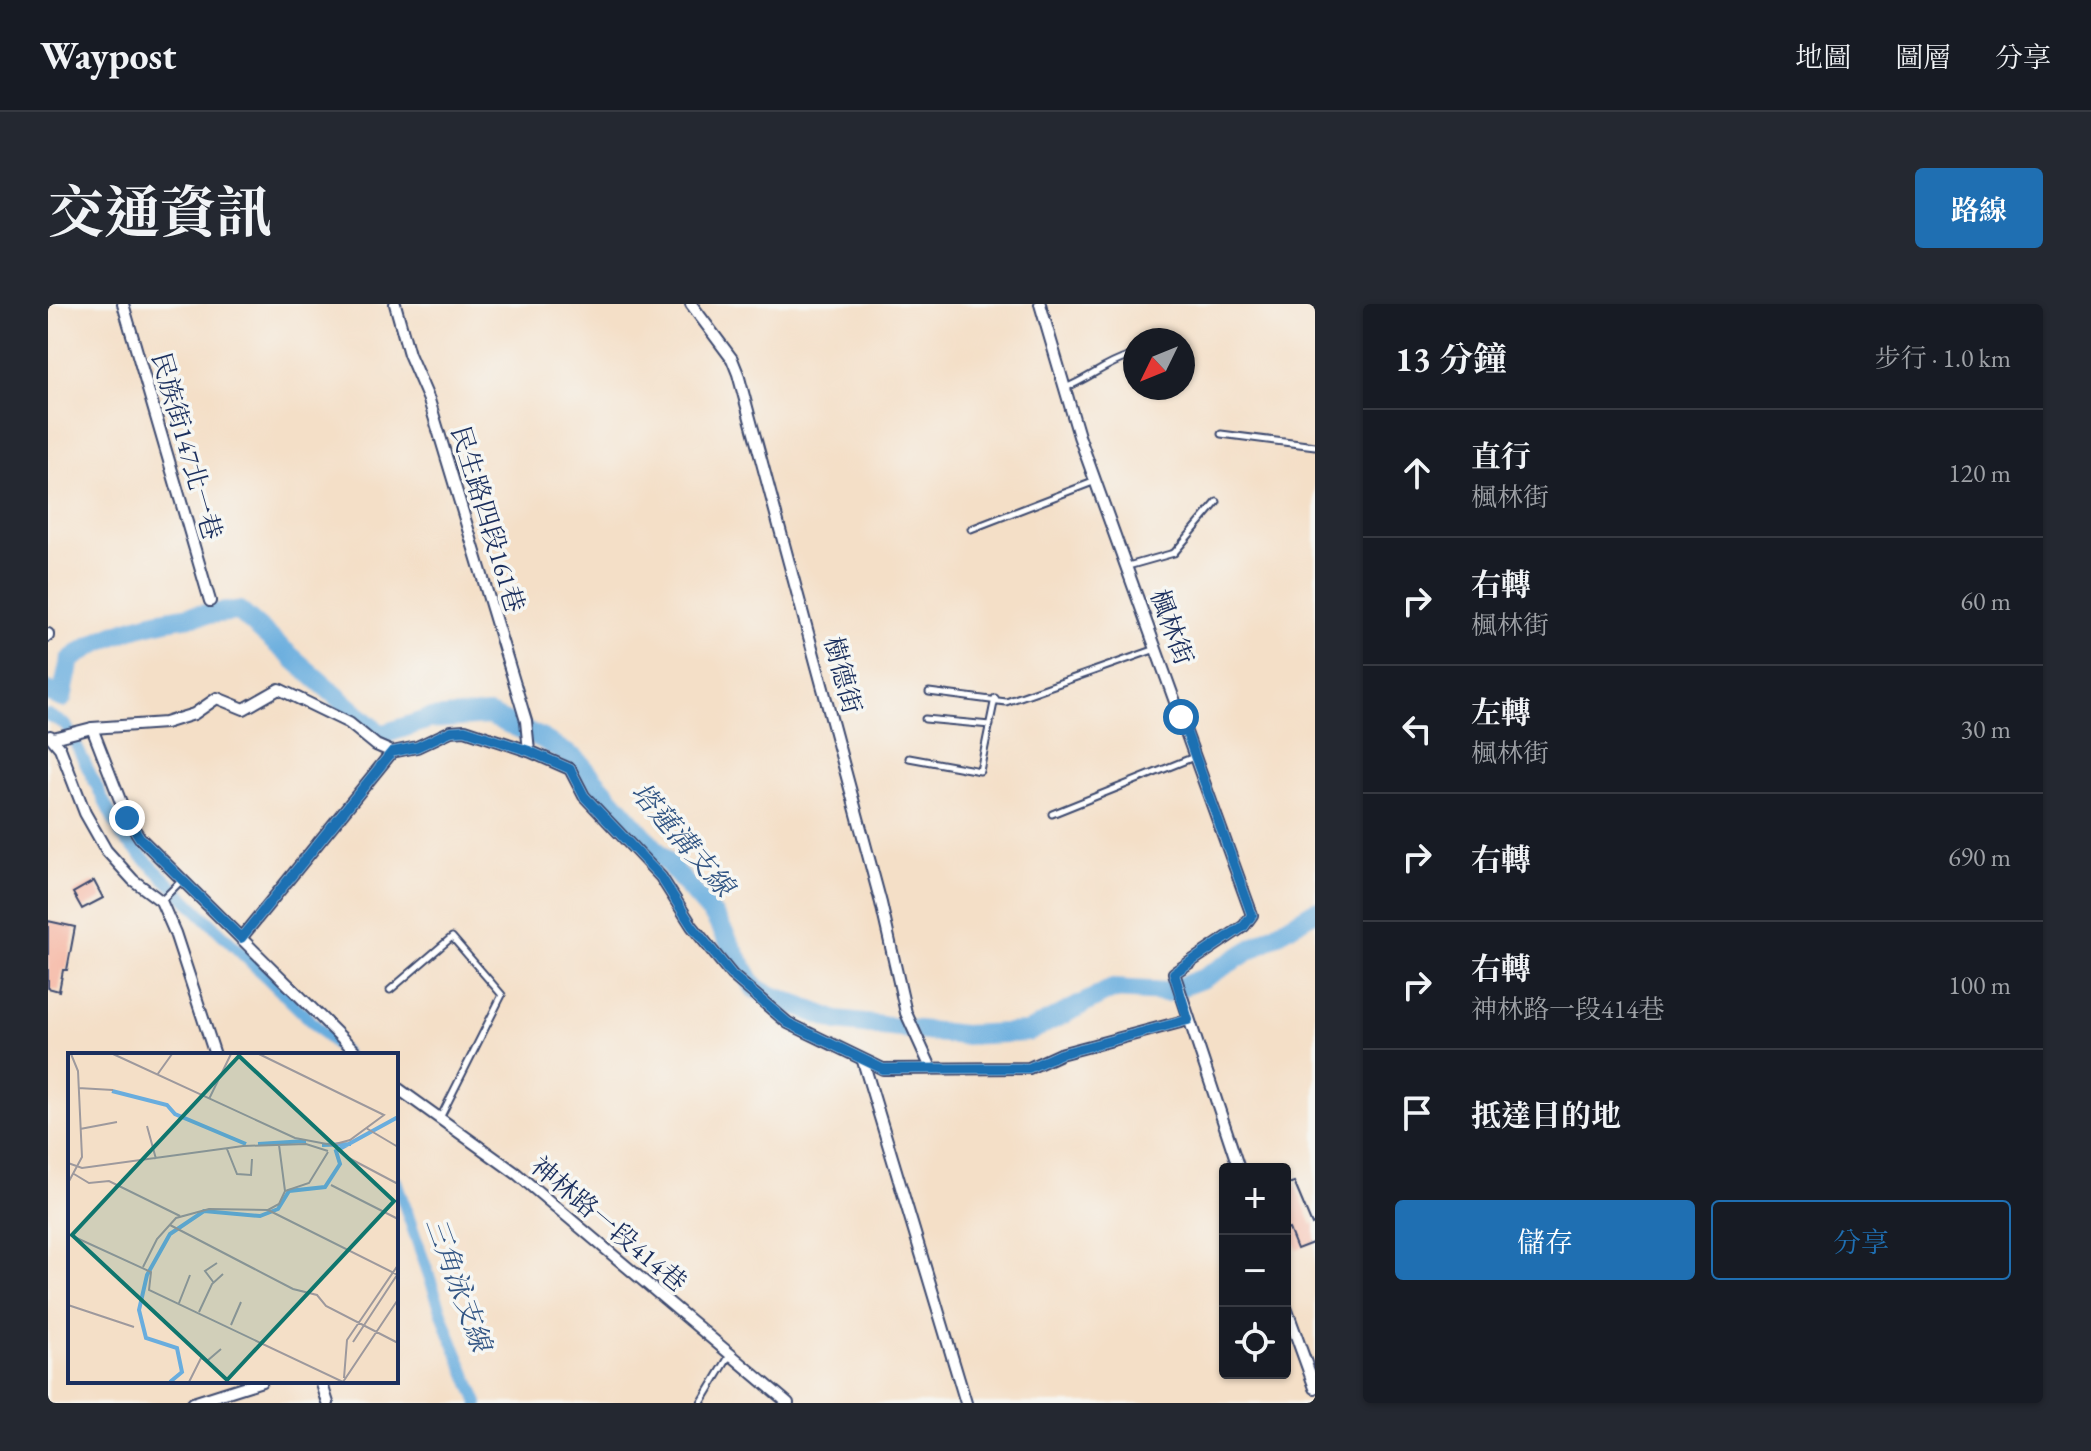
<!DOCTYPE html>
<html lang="zh-TW">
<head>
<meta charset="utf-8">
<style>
	:root { --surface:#171b24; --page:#242831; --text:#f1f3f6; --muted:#9ea1a6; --line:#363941; --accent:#1f6fb2 }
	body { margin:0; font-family:"EB Garamond","Noto Serif TC",serif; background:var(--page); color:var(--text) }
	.controls { position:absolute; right:24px; bottom:24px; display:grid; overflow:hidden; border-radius:8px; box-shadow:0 2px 6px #0004 }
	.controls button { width:72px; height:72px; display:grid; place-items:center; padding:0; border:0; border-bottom:2px solid var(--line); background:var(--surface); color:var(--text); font:40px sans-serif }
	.compass { position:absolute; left:1075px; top:24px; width:72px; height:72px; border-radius:50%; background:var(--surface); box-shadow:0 2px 6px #0004; rotate:227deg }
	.stop { position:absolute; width:24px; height:24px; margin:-18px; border:6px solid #1f6fb2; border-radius:50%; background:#fff }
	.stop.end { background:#1f6fb2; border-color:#fff; box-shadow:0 2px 8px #0008 }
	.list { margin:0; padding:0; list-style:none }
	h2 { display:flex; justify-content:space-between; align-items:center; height:104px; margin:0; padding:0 32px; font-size:34px }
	h2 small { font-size:26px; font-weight:400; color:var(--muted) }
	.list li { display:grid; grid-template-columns:52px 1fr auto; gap:24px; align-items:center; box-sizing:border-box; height:128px; padding:0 32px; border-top:2px solid var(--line) }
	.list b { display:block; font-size:30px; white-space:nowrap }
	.list p { margin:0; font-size:26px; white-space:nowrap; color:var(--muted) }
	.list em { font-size:26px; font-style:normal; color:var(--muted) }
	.actions { display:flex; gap:16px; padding:24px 32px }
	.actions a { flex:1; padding:18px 0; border:2px solid var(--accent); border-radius:8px; text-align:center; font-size:28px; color:var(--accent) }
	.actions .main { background:var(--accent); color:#fff }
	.icon { flex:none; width:44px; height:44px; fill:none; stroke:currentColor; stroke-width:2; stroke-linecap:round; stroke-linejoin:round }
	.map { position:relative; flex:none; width:1267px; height:1099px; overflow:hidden; border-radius:8px }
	header { display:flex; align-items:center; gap:48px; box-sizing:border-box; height:112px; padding:0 40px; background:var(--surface); border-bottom:2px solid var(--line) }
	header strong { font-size:38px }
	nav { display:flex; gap:44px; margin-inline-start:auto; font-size:28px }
	.intro { display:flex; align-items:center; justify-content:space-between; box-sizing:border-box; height:192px; padding:0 48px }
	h1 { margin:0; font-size:56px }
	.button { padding:20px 36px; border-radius:8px; background:var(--accent); color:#fff; font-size:28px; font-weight:700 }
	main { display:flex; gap:48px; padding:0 48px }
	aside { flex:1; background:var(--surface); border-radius:8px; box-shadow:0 2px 6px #0004 }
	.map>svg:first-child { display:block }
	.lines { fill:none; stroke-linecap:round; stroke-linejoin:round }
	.canal { stroke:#69adde; stroke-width:12 }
	.river { stroke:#69adde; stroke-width:20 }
	.building { fill:#f6b09b }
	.service-casing { stroke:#3c496e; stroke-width:9 }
	.minor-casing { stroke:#3c496e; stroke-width:14 }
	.service { stroke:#fff; stroke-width:5 }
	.minor { stroke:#fff; stroke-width:10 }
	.route { stroke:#1f6fb2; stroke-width:10 }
	.labels { text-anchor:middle; stroke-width:7; stroke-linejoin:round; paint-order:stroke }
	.street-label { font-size:26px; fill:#1b2f5e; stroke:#f6f6f2 }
	.water-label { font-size:28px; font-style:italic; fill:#325584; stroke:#f6f6f2 }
	.inset-river { fill:none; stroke:#69adde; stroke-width:4 }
	.inset-road { fill:none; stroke:#9d999d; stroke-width:2 }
	.view { fill:#0f766e; fill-opacity:0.15; stroke:#0f766e; stroke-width:4 }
	.inset-edge { fill:none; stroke:#1b2f5e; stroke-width:4 }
</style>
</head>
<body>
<header>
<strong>Waypost</strong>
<nav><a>地圖</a><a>圖層</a><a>分享</a></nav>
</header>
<div class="intro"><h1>交通資訊</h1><a class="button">路線</a></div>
<main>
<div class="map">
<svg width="1267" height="1099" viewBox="0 0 1267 1099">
	<rect width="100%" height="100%" fill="#f6f6f2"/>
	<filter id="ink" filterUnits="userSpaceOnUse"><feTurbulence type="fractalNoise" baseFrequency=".0125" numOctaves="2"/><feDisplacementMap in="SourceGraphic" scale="16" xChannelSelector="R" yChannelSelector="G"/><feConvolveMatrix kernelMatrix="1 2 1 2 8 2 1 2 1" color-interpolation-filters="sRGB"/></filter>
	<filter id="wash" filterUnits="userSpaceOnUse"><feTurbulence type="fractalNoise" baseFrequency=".006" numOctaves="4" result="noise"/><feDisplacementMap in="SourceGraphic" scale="32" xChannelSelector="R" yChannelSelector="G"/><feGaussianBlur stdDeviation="1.8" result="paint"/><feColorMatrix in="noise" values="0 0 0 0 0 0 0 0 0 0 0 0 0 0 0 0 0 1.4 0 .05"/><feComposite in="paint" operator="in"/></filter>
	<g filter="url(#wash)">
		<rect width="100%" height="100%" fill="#f4dfc7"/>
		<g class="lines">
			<g class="canal">
				<polyline points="0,411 18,421 74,533 298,751"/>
				<polyline points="348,877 401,1029 430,1099"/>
			</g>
			<path class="river" d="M0,387L14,394L22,356C72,319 130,312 191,307L333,431L381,415L441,411L493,434L529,456L667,613L707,685L789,717L915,731L980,728L1064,685L1119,688L1156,674L1267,607"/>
		</g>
		<g id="blocks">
			<g class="building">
				<polygon points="46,577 55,594 34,605 25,589"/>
				<polygon points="0,617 27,623 19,666 15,666 11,687 0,684"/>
				<polygon points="1246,878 1264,921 1267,919 1267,938 1249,945 1241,925 1237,926 1237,881"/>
			</g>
		</g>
	</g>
	<g filter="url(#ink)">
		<use href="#blocks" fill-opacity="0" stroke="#3c496e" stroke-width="2"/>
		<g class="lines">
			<g class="service-casing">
				<g id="service">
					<path d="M1017,84C1040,75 1057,60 1080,53"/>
					<polyline points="1173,130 1267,142"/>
					<polyline points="923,225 1045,178"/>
					<polyline points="1080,262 1126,249 1169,198"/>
					<polyline points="881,388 958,398 1108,345"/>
					<polyline points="877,415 942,421"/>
					<polyline points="861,454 932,467 947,394"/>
					<polyline points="1004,510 1146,453"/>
					<polyline points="113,597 135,575"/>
					<polyline points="342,686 404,633 454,691 392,814"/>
					<polyline points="653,1099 682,1051"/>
				</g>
			</g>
			<g class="minor-casing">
				<g id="minor">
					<polyline points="75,0 162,297"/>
					<polyline points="347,0 361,50 381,96 478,417 481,447"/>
					<polyline points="643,0 684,55 690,70 833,599 858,709 883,764"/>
					<polyline points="992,0 1031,132 1204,611 1196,622 1126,669 1191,865"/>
					<polyline points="0,330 0,332"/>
					<polyline points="44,424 79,514 92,534 311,751"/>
					<polyline points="2,432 12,444 37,509 58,546 85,576 113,597 127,629 167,751"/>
					<polyline points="5,434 44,424 117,419 146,410 169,394 196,405 231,385 301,419 328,441 344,448 369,443 403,427 417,426 481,447 522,465 536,492 613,573 644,622 684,671 740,719 835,765 981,764 1012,750 1140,716"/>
					<polyline points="193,634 344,448"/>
					<polyline points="815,757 918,1099"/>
					<polyline points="348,783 469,870 740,1099"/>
					<polyline points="1237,1001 1267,1084"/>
					<polyline points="273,1077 280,1099"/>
					<polyline points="145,1099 214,1077"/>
				</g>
			</g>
			<use href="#service" class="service"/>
			<use href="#minor" class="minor"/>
		</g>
	</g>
	<g class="lines" filter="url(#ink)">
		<polyline class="route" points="79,514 92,534 193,634 344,448 369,443 403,427 417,426 481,447 522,465 536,492 613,573 644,622 684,671 740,719 835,765 981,764 1012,750 1140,716 1126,669 1196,622 1204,611 1133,413"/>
	</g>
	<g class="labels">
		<g class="street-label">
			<text transform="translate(139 142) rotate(74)" y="9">民族街147北一巷</text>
			<text transform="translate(440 215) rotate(73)" y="9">民生路四段161巷</text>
			<text transform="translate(1124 323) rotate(70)" y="9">楓林街</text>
			<text transform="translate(795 371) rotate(75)" y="9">樹德街</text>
			<text transform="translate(561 920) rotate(40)" y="9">神林路一段414巷</text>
		</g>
		<g class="water-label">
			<text transform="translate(635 535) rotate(49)" y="10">塔蓮溝支線</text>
			<text transform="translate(411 980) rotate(70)" y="10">三角泳支線</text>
		</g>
	</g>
	<g transform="translate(20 749)">
		<rect width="330" height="330" fill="#f4dfc7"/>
		<path class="inset-river" d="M44,38L99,52L107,61L178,91M190,91L238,88M254,92L283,91M102,329L114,319L109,295L78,285L71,257L79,222L102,181L136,158L192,163L210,156L221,138L257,134L272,111L268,98L330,64"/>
		<path class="inset-road" d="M45,1L227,85L264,92L282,87L316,62L191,1M89,22L104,1M10,35L45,37M141,46L163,1M79,73L88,106M298,75L330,94M12,76L49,69M211,92L217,138M159,96L169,121L183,122L184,106M279,104L330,131M0,110L14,115L175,93L238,91L260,98M6,121L21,130L41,128L112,163M0,130L14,104L10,18L3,1M263,132L330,166M200,157L330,222M102,172L225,236L249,242L258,253L330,290M0,181L83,219L81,237L275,329L329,248M75,214L89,186L108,165L141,156L200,157L211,151L217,138L241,130L260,99M146,230L137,218L149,210M111,250L122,222M0,252L66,274M131,259L144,231L155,221M163,272L173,249M285,289L329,222M276,325L279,287L330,212M121,329L133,305L139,308L153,296"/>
		<path class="view" d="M171,3L326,148L159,327L4,182Z"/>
		<rect width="330" height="330" class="inset-edge"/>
	</g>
</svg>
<div class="controls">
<button>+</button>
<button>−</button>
<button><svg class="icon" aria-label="locate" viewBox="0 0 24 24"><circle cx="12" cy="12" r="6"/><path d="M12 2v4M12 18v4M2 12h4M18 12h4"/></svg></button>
</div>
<svg class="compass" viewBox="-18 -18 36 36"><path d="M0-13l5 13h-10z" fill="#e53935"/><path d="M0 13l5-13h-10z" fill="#9ea1a6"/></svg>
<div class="stop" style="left:1133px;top:413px"></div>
<div class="stop end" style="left:79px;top:514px"></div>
</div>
<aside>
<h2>13 分鐘<small>步行 · 1.0 km</small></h2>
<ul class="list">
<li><svg class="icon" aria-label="ahead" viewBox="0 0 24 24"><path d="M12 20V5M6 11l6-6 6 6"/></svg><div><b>直行</b><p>楓林街</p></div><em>120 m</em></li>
<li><svg class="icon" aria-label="right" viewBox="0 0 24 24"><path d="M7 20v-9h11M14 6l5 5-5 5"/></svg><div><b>右轉</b><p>楓林街</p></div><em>60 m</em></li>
<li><svg class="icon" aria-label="left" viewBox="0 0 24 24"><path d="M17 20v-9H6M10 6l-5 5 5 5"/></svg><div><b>左轉</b><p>楓林街</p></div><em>30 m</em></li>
<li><svg class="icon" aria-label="right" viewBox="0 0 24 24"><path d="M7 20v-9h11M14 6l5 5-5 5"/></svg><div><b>右轉</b></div><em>690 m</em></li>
<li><svg class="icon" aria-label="right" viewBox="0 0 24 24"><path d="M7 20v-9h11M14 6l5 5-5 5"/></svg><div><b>右轉</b><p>神林路一段414巷</p></div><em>100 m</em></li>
<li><svg class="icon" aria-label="arrive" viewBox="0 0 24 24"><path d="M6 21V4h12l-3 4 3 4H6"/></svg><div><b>抵達目的地</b></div></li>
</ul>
<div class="actions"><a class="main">儲存</a><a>分享</a></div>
</aside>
</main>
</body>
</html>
